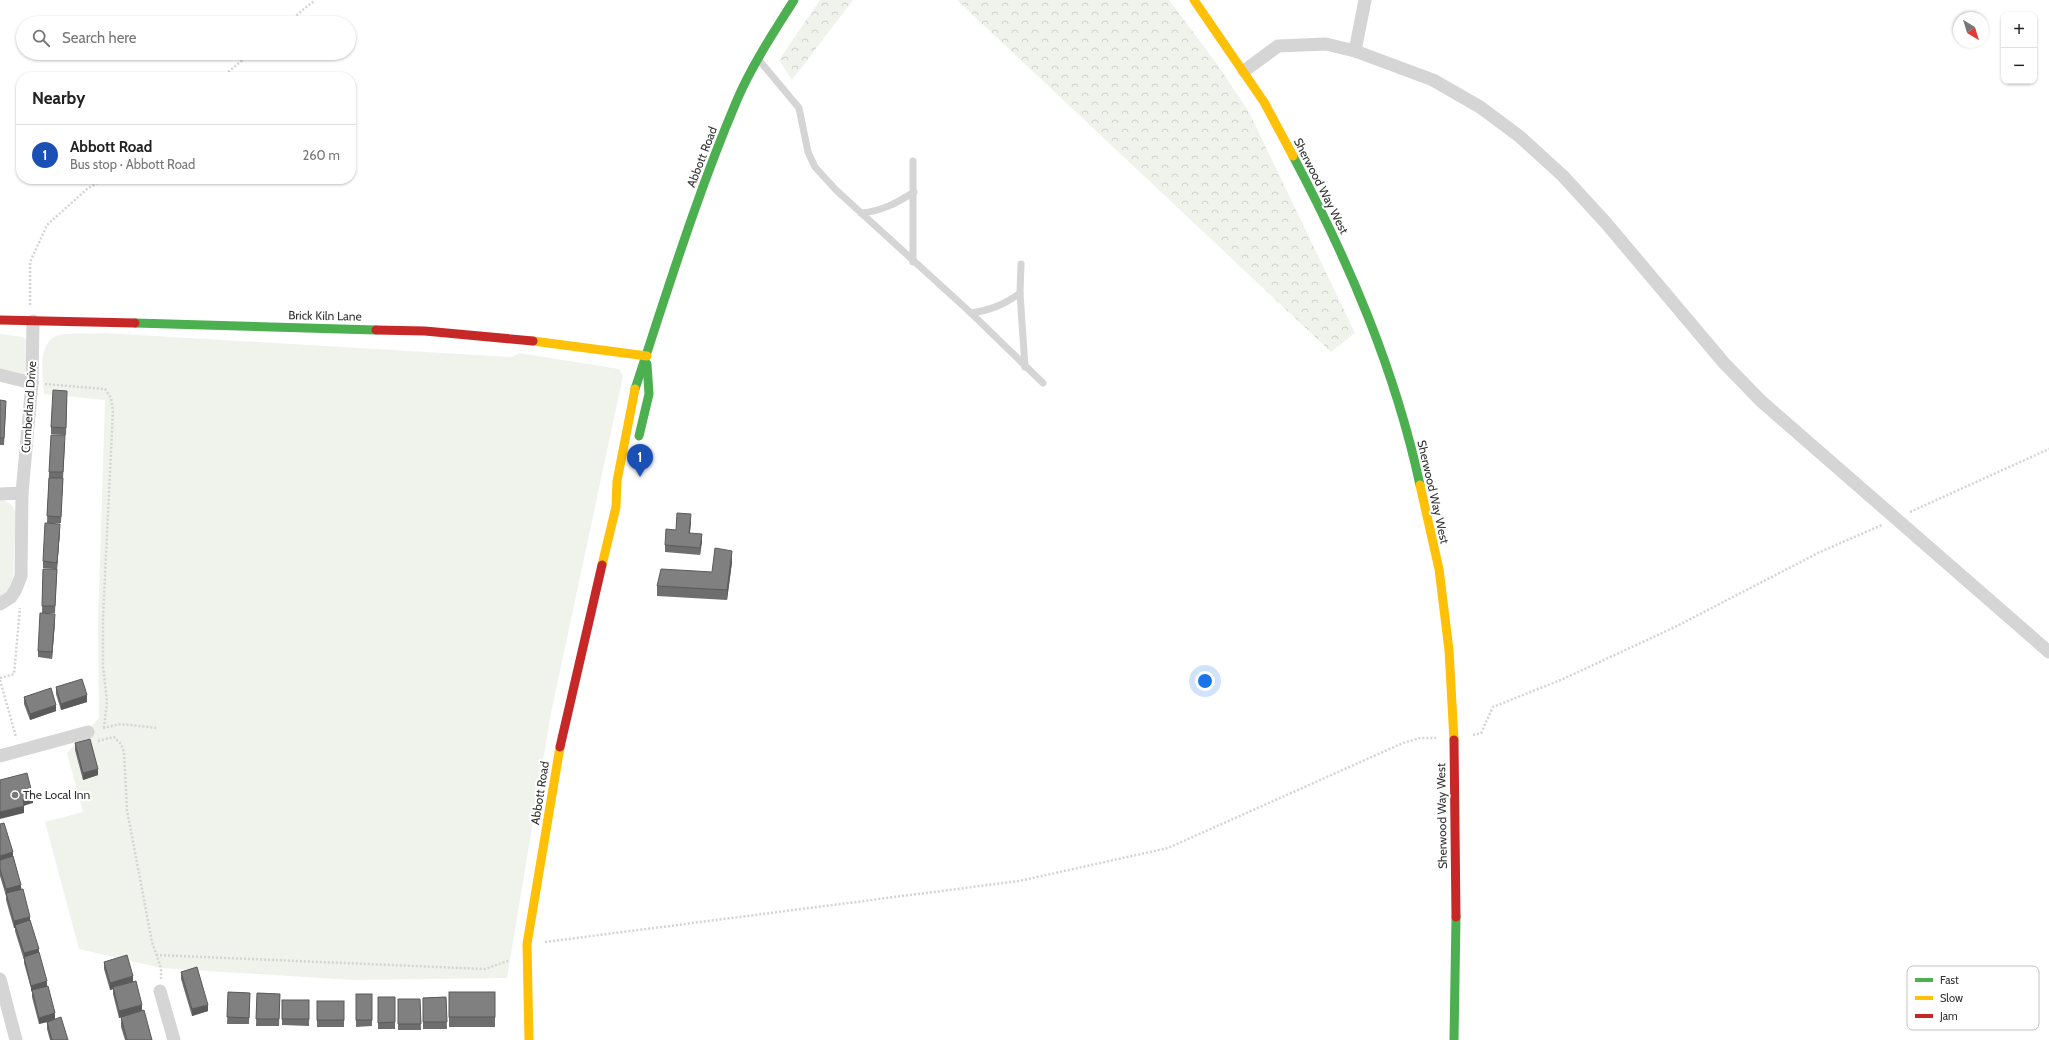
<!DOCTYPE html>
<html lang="en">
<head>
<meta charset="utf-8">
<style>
	:root { --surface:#fff; --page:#f2f2f2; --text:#222; --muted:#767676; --line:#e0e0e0; --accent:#ea580c }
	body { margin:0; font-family:Cabin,sans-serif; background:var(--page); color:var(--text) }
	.controls { position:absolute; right:12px; top:12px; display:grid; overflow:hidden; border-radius:8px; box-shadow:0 1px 3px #0004 }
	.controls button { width:36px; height:36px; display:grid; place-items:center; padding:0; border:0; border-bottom:1px solid var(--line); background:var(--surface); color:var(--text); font:20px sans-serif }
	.compass { position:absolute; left:1953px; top:12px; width:36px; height:36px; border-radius:50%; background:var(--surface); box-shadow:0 1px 3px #0004; rotate:142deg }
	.you { position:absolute; left:1205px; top:681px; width:14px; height:14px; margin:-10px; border:3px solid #fff; border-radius:50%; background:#1a73e8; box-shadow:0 0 0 6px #1a73e833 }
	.badge { display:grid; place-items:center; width:26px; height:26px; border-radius:50%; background:var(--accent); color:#fff; font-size:13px; font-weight:700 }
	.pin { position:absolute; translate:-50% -33px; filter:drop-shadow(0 1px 2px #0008) }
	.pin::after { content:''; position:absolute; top:21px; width:14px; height:12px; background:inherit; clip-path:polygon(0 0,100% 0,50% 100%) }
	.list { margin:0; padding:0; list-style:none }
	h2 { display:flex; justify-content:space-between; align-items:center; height:52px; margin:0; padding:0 16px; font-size:17px }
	h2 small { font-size:13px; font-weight:400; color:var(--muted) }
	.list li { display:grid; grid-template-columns:26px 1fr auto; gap:12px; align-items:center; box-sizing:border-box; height:60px; padding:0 16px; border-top:1px solid var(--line) }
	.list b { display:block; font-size:15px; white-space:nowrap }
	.list p { margin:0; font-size:13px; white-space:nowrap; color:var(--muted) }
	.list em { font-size:13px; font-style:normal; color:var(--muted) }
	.icon { flex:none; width:22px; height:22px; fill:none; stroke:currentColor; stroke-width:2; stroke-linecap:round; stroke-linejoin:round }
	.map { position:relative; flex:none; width:2049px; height:1040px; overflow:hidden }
	.search { position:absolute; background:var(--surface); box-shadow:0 1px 3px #0004; left:16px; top:16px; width:340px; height:44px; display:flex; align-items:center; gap:10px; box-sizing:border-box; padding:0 14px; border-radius:22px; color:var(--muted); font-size:15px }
	.panel { position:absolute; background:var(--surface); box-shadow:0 1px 3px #0004; left:16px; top:72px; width:340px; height:112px; border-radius:16px }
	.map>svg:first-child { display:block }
	.green { fill:#f0f3ec }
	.forest { fill:url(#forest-crowns) }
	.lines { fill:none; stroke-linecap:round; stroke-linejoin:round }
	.path { stroke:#d4d4d4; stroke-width:2.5; stroke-dasharray:2 2; stroke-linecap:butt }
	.lane { stroke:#d5d5d5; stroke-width:7 }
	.street { stroke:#d5d5d5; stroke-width:13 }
	.fast { stroke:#4caf50; stroke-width:9 }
	.slow { stroke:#ffc107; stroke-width:9 }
	.jam { stroke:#c62828; stroke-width:9 }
	.wall { fill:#6e6e6e }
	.shaded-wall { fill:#5a5a5a }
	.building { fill:#808080; stroke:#5a5a5a }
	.poi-dot { fill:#797979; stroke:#fff; stroke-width:1.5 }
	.labels { text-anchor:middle; stroke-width:4; stroke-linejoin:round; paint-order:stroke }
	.street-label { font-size:12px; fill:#313131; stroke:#fff }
	.poi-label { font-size:12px; fill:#313131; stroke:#fff; text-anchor:start }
	.key { fill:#fff; stroke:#c1c1c1; stroke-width:1 }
	.key-label { font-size:11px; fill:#313131 }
</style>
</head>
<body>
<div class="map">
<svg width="2049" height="1040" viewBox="0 0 2049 1040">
	<defs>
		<pattern id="forest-crowns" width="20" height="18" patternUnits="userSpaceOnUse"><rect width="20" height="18" fill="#f0f3ec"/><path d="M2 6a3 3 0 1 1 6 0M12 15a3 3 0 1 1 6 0" fill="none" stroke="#ced1cb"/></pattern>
	</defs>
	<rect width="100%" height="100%" fill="#fff"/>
	<g class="green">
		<path d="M104,333L512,357L519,353L619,369L623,376L551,713L507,978L352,980L161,968L79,949L45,822L83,812L67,753L99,718L98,623L105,400L44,394C43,373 35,334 67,334C79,333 91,334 104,333Z"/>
		<polygon points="0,334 23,337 27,341 25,376 0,369"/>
		<path d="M0,500C9,501 13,505 16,513L13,579L11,589L0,599Z"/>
	</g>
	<g class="forest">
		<polygon points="820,0 853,0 792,80 779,60"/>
		<polygon points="957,0 1169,0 1217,64 1249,112 1355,333 1331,352"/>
	</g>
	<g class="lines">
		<g class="path">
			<polyline points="287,23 315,0"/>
			<polyline points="222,77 251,53"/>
			<polyline points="30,305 30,262 47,225 87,189 104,179"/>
			<polyline points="45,384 105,389 111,398 113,410 103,618 103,667 107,701 104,728"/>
			<polyline points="1910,512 2049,449"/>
			<polyline points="0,678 14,674 20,608"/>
			<polyline points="0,680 16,737"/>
			<polyline points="103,728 121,724 157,728"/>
			<polyline points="1473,735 1481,733 1493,707 1563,679 1675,627 1820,552 1882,525"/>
			<polyline points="98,741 114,737 121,744 124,752 127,810 152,942 161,968 161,979"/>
			<polyline points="545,942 1019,881 1168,848 1403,743 1420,738 1436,738"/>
			<polyline points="156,955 485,969 510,960"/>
		</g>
		<g class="lane">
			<polyline points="759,60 799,108 808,152 815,167 836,190 971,313 1043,383"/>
			<polyline points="913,161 913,262"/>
			<path d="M861,213C882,211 897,203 914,192"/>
			<polyline points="1021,264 1020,293 1025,367"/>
			<path d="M971,313C990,310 1004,305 1020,293"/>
		</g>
		<g class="street">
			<polyline points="1355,51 1365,0"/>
			<polyline points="1244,71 1278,46 1326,44 1355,51 1433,80 1480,107 1519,136 1563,176 1606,223 1724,363 1761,401 2049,652"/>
			<polyline points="0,375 32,383"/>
			<polyline points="0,494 22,493"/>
			<polyline points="0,604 11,597 16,589 21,576 22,493 32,383 33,321"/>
			<polyline points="0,756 88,732"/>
			<polyline points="0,979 16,1040"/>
			<polyline points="160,991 174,1040"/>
		</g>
		<g class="fast">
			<path d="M1293,156C1348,260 1395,369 1420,485"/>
			<polyline points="135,323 376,330"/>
			<path d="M635,389C667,292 697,194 737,100C752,65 774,32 794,0"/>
			<polyline points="639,436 649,394 647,364"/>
			<polyline points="1454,1040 1456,917"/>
		</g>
		<g class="slow">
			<polyline points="1194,0 1264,102 1293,156"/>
			<polyline points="533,341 647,356"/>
			<polyline points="1420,485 1439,569 1449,650 1454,740"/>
			<polyline points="602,565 616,507 617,481 635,389"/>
			<polyline points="529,1040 527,944 560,747"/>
		</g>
		<g class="jam">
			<polyline points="0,320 135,323"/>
			<polyline points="376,330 425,331 533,341"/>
			<polyline points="1454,740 1456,917"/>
			<polyline points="560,747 602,565"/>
		</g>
	</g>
	<g class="wall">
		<polygon points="67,398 66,435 51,434 51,427"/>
		<polygon points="0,400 6,407 4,445 0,445"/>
		<polygon points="65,442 63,479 61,523 47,523 49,472"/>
		<polygon points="691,521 690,533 702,541 700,555 665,552 665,545 676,530"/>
		<polygon points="60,531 57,569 55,613 42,613 43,569 55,569 43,568 43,561"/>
		<polygon points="732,562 727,600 657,596 657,586 712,572"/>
		<polygon points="55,621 52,659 38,657 38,651"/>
		<polygon points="56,687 87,702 61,710 56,694"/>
		<polygon points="24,697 56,711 30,720 24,704"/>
		<polygon points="75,743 98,775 83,780 75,750"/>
		<polygon points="0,824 13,856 55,1019 68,1040 50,1040 47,1029 47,1022 39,1024 32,997 32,992 24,963 24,960 15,931 15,928 14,928 6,900 6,896 0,876"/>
		<polygon points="104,962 133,982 152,1040 125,1040 121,1027 121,1017 119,1018 113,994 113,989 110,990 104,969"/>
		<polygon points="181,972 208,1011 192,1016 181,979"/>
		<polygon points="228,992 250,993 249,1024 227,1024"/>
		<rect x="449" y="992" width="46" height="35"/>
		<polygon points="257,993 280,994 279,1026 256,1026"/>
		<polygon points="356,994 372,994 372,1026 356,1027"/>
		<rect x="378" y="997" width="17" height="32"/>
		<polygon points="446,997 447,1029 423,1029 423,998"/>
		<polygon points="398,999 420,999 421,1030 398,1030"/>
		<polygon points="282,1000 309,1000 309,1026 282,1025"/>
		<rect x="317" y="1001" width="27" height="26"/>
	</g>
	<g class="shaded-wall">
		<polygon points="691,514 691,521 689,540 689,533"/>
		<polygon points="60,524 60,531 57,569 57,563"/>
		<polygon points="702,534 702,541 700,555 700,548"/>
		<polygon points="732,551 732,562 727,600 727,590"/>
		<polygon points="55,614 55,621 52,659 52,652"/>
		<polygon points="87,695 87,702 61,710 61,704"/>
		<polygon points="56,705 56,711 30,720 30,714"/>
		<polygon points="98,769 98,775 83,780 83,773"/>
		<polygon points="33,797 33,803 23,806 23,799"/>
		<polygon points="24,806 24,813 0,819 0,812"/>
		<polygon points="13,852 13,859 0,863 0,856"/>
		<polygon points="21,885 21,892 6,893 6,896 6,889"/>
		<polygon points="30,917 30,923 15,925 15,928 14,928 14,921"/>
		<polygon points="39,949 39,956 24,957 24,960 24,953"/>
		<polygon points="133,976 133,983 110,990 110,983"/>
		<polygon points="47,981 47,988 32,990 31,992 31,986"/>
		<polygon points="142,1005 142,1011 119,1018 119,1011"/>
		<polygon points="208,1005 208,1011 192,1016 192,1009"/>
		<polygon points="55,1013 55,1020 39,1024 39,1018"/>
	</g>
	<g class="building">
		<polygon points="53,390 67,391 66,428 51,427"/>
		<polygon points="0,400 6,401 4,438 0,438"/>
		<polygon points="51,435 65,435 63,472 49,472"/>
		<polygon points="49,478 63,478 61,517 47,516"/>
		<polygon points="677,513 691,514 689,533 702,534 700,548 665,545 666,529 676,530"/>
		<polygon points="45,523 60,524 57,563 43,561"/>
		<polygon points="715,548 732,551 727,590 657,586 661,569 712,572"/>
		<polygon points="43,569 57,569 55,606 42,606"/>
		<polygon points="40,613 55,614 52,652 38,651"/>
		<polygon points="82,679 87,695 61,704 56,687"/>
		<polygon points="51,688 56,705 30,714 24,697"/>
		<polygon points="90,739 98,769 83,773 75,743"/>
		<polygon points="27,773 33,797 23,799 24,806 0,812 0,780"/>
		<polygon points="4,823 13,852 0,856 0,824"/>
		<polygon points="13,856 21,885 6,889 0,869 0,860"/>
		<polygon points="23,889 30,917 14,921 6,893"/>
		<polygon points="30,920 39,949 24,953 15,925"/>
		<polygon points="39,952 47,981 31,986 24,957"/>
		<polygon points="127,955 133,976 110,983 104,962"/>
		<polygon points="197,967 208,1005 192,1009 181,972"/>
		<polygon points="136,981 142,1005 119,1011 113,987"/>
		<polygon points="48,986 55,1013 39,1018 32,990"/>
		<polygon points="228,992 250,993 249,1018 227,1017"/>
		<rect x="449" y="992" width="46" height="25"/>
		<polygon points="257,993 280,994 279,1019 256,1019"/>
		<rect x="356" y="994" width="16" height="26"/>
		<polygon points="378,997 395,997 395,1022 378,1023"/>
		<polygon points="446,997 447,1022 423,1022 423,998"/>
		<polygon points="398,999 420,999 421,1024 398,1024"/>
		<rect x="282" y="1000" width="27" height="19"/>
		<rect x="317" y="1001" width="27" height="19"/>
		<polygon points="144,1010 152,1040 127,1040 121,1017"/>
		<polygon points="61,1017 68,1040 52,1040 47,1022"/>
	</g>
	<circle class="poi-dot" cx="15" cy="795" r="4"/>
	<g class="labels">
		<g class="street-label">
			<text transform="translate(702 157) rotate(-69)" y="4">Abbott Road</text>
			<text transform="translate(1321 186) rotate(63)" y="4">Sherwood Way West</text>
			<text transform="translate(325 316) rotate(1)" y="4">Brick Kiln Lane</text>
			<text transform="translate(29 407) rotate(-86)" y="4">Cumberland Drive</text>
			<text transform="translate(1433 492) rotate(77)" y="4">Sherwood Way West</text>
			<text transform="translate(540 793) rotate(-81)" y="4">Abbott Road</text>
			<text transform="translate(1442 816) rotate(-91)" y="4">Sherwood Way West</text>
		</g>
		<g class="poi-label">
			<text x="23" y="799">The Local Inn</text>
		</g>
	</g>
	<rect x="1907" y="966" width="132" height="64" rx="6" class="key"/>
	<rect x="1915" y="978" width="18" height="4" fill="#4caf50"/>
	<rect x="1915" y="996" width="18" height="4" fill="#ffc107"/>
	<rect x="1915" y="1014" width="18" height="4" fill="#c62828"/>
	<g class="key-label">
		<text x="1940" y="984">Fast</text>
		<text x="1940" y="1002">Slow</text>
		<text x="1940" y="1020">Jam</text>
	</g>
</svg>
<div class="controls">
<button>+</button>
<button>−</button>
</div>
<svg class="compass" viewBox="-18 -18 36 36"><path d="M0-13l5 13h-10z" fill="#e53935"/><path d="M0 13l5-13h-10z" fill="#767676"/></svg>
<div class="you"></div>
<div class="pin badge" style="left:640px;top:477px;background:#1a4fb4">1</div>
<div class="search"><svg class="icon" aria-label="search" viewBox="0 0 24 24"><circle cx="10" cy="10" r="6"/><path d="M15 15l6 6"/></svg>Search here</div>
<section class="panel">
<h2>Nearby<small></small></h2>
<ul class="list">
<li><span class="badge" style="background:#1a4fb4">1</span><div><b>Abbott Road</b><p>Bus stop · Abbott Road</p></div><em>260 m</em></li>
</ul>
</section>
</div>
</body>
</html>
